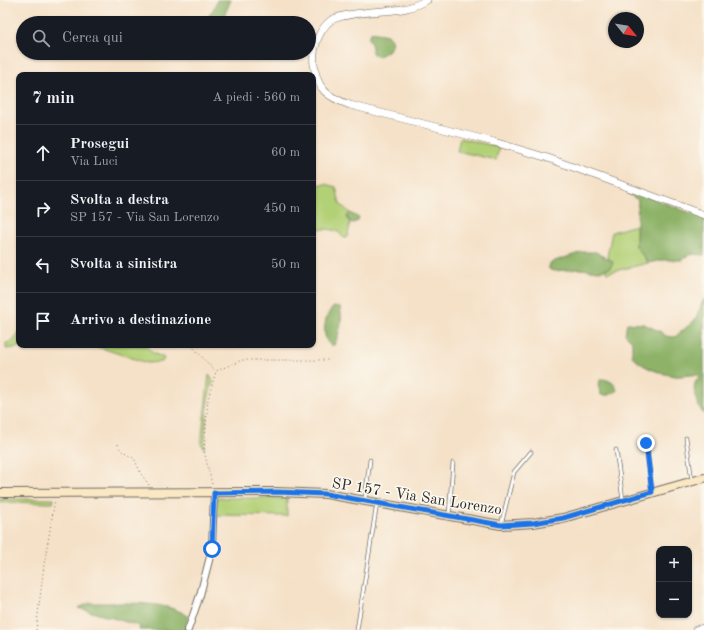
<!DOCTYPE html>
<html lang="it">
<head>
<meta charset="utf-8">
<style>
	:root { --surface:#171b24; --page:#20242c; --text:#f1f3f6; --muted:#9ea1a6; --line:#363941 }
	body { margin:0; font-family:"Old Standard TT",serif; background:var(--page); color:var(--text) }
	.controls { position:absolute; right:12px; bottom:12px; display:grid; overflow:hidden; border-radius:8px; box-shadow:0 1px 3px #0004 }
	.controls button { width:36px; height:36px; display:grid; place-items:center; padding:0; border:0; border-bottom:1px solid var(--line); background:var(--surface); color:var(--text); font:20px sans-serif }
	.compass { position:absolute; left:608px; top:12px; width:36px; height:36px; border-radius:50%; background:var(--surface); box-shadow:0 1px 3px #0004; rotate:120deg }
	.stop { position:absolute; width:12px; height:12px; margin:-9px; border:3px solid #1a73e8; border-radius:50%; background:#fff }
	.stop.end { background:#1a73e8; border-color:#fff; box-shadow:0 1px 4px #0008 }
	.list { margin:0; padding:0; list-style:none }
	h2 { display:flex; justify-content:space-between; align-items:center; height:52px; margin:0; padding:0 16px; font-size:17px }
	h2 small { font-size:13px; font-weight:400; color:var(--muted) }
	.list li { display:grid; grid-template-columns:26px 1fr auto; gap:12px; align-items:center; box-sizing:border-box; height:56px; padding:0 16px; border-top:1px solid var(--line) }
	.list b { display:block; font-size:15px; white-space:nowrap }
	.list p { margin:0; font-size:13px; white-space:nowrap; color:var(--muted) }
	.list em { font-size:13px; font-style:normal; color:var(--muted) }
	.icon { flex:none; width:22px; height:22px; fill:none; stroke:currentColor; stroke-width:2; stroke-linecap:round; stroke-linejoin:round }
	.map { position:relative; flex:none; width:704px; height:630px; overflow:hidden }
	.search { position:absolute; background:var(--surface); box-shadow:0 1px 3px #0004; left:16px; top:16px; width:300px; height:44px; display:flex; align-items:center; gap:10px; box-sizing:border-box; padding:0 14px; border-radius:22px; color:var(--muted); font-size:15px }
	.panel { position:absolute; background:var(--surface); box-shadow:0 1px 3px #0004; left:16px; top:72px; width:300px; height:276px; border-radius:8px }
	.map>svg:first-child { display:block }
	.green { fill:#b2d076; stroke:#6e7e50 }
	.forest { fill:#8db267; stroke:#5c6e49 }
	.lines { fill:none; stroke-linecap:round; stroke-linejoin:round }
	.service-casing { stroke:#726b62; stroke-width:4.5 }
	.minor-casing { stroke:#726b62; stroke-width:8 }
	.tertiary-casing { stroke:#726b62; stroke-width:8 }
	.secondary-casing { stroke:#726b62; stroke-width:10 }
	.path { stroke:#726b62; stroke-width:1; stroke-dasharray:1 3; stroke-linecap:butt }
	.service { stroke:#fff; stroke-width:3 }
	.minor { stroke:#fff; stroke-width:6 }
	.tertiary { stroke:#fff; stroke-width:7 }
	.secondary { stroke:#fae7c3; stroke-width:8 }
	.route { stroke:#1a73e8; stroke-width:5 }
	.labels { text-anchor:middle; stroke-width:3.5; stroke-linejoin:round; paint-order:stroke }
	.street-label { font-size:15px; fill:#2b2b2b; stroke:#fbf7ec }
</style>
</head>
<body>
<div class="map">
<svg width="704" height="630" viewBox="0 0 704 630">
	<rect width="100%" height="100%" fill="#fbf7ec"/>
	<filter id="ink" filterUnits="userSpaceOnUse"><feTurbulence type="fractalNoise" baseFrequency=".025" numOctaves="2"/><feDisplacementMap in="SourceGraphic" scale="8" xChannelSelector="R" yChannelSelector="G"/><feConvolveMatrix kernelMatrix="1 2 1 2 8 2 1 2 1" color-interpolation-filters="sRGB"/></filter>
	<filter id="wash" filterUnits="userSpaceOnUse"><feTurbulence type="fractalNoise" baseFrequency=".012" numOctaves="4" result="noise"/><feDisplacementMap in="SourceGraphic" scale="16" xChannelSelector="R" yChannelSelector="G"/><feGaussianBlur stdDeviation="0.9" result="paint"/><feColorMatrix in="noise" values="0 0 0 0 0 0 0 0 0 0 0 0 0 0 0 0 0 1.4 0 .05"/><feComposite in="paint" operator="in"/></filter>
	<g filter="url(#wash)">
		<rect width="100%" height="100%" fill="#f5e1c8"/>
		<g class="green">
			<polygon points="460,138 499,147 496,160 457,151"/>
			<path d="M326,184L336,187L340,204L350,213L347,219L350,223L348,236L346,238C340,237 342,234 338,232C330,228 321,229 313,230V185Z"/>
			<polygon points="636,225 636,246 648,263 607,273 605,270 610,268 613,262 607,257 612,232"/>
			<polygon points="19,332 19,345 34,345 6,349 6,343 13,341"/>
			<polygon points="92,345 145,345 153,353 164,358 162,362 147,363"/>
			<polygon points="209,375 213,380 208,400 204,449 201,443"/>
			<polygon points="217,498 287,498 287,516 214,515"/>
			<polygon points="0,499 54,499 53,503 0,502"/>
		</g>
		<g class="forest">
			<path d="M217,0H231L221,23H204C209,14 215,10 217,0Z"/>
			<polygon points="372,32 387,35 391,40 392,46 388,51 378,57 372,53 372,47 368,36"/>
			<polygon points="630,190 704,218 704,255 689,254 683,260 663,260 648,263 636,246 638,200 627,193"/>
			<polygon points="350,213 359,218 358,221 353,223 349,221 347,216"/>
			<polygon points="582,252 596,252 613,262 610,268 599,271 581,269 553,271 549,269 549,264 555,261"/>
			<path d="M704,299V414C698,408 692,391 695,383C696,381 699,378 701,376C692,373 684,377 675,376C661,374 641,367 632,356V341L625,334L627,323L644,324L663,333L665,336L675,337L695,320Z"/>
			<path d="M334,307H340C343,320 340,333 334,345H330C321,338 324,313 334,307Z"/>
			<path d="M601,379C608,379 616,383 617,391L609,395H601L598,385Z"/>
			<path d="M90,603C119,604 163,599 188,616L185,630H139L140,626L78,608Z"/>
		</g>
	</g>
	<g filter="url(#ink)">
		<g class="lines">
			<g class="service-casing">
				<g id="service">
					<polyline points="686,438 692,481"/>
					<polyline points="646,443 652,492"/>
					<polyline points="616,450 623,500"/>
					<polyline points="365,499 370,460"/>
					<polyline points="449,515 453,463"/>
					<polyline points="501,525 514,472 531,452"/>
					<polyline points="357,630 377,503"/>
				</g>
			</g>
			<g class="minor-casing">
				<polyline id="minor" points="188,630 200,595 212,549 214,493"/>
			</g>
			<g class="tertiary-casing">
				<g id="tertiary">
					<path d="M427,0C419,4 411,8 402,9C386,12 341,12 330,21C318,31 312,50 314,65C317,90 328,97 350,105L494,142L548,158L704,215"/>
					<polyline points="696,630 704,628"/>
				</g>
			</g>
			<g class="secondary-casing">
				<polyline id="secondary" points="0,493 277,492 326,494 501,525 533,523 563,518 704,478"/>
			</g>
			<g class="path">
				<polyline points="191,345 215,371"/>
				<path d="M118,444C120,452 126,454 134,458L141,474L149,485"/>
				<polyline points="212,484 204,451 208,399 216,371 242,360 328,360"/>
				<polyline points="36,630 44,565 55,500"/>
			</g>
			<use href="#service" class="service"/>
			<use href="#minor" class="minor"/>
			<use href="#tertiary" class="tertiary"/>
			<use href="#secondary" class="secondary"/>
		</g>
	</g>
	<g class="lines" filter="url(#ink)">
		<polyline class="route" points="212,549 214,493 277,492 326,494 501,525 533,523 563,518 652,492 646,443"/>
	</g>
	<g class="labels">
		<g class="street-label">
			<text transform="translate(417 496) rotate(9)" y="5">SP 157 - Via San Lorenzo</text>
		</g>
	</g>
</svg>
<div class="controls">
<button>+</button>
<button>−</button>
</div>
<svg class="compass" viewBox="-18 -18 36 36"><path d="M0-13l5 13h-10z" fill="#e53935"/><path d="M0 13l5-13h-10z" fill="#9ea1a6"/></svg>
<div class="stop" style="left:212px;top:549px"></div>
<div class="stop end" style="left:646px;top:443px"></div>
<div class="search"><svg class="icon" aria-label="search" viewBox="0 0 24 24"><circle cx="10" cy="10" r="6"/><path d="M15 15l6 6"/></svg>Cerca qui</div>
<section class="panel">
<h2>7 min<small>A piedi · 560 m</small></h2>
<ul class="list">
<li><svg class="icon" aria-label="ahead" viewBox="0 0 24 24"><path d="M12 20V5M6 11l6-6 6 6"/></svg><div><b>Prosegui</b><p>Via Luci</p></div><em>60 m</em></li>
<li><svg class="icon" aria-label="right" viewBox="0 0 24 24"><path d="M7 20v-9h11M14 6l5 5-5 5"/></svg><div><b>Svolta a destra</b><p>SP 157 - Via San Lorenzo</p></div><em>450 m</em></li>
<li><svg class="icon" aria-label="left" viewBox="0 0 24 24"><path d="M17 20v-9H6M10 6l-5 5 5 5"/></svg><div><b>Svolta a sinistra</b></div><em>50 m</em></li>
<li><svg class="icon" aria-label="arrive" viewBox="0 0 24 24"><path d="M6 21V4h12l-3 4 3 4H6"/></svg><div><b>Arrivo a destinazione</b></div></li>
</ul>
</section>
</div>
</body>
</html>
